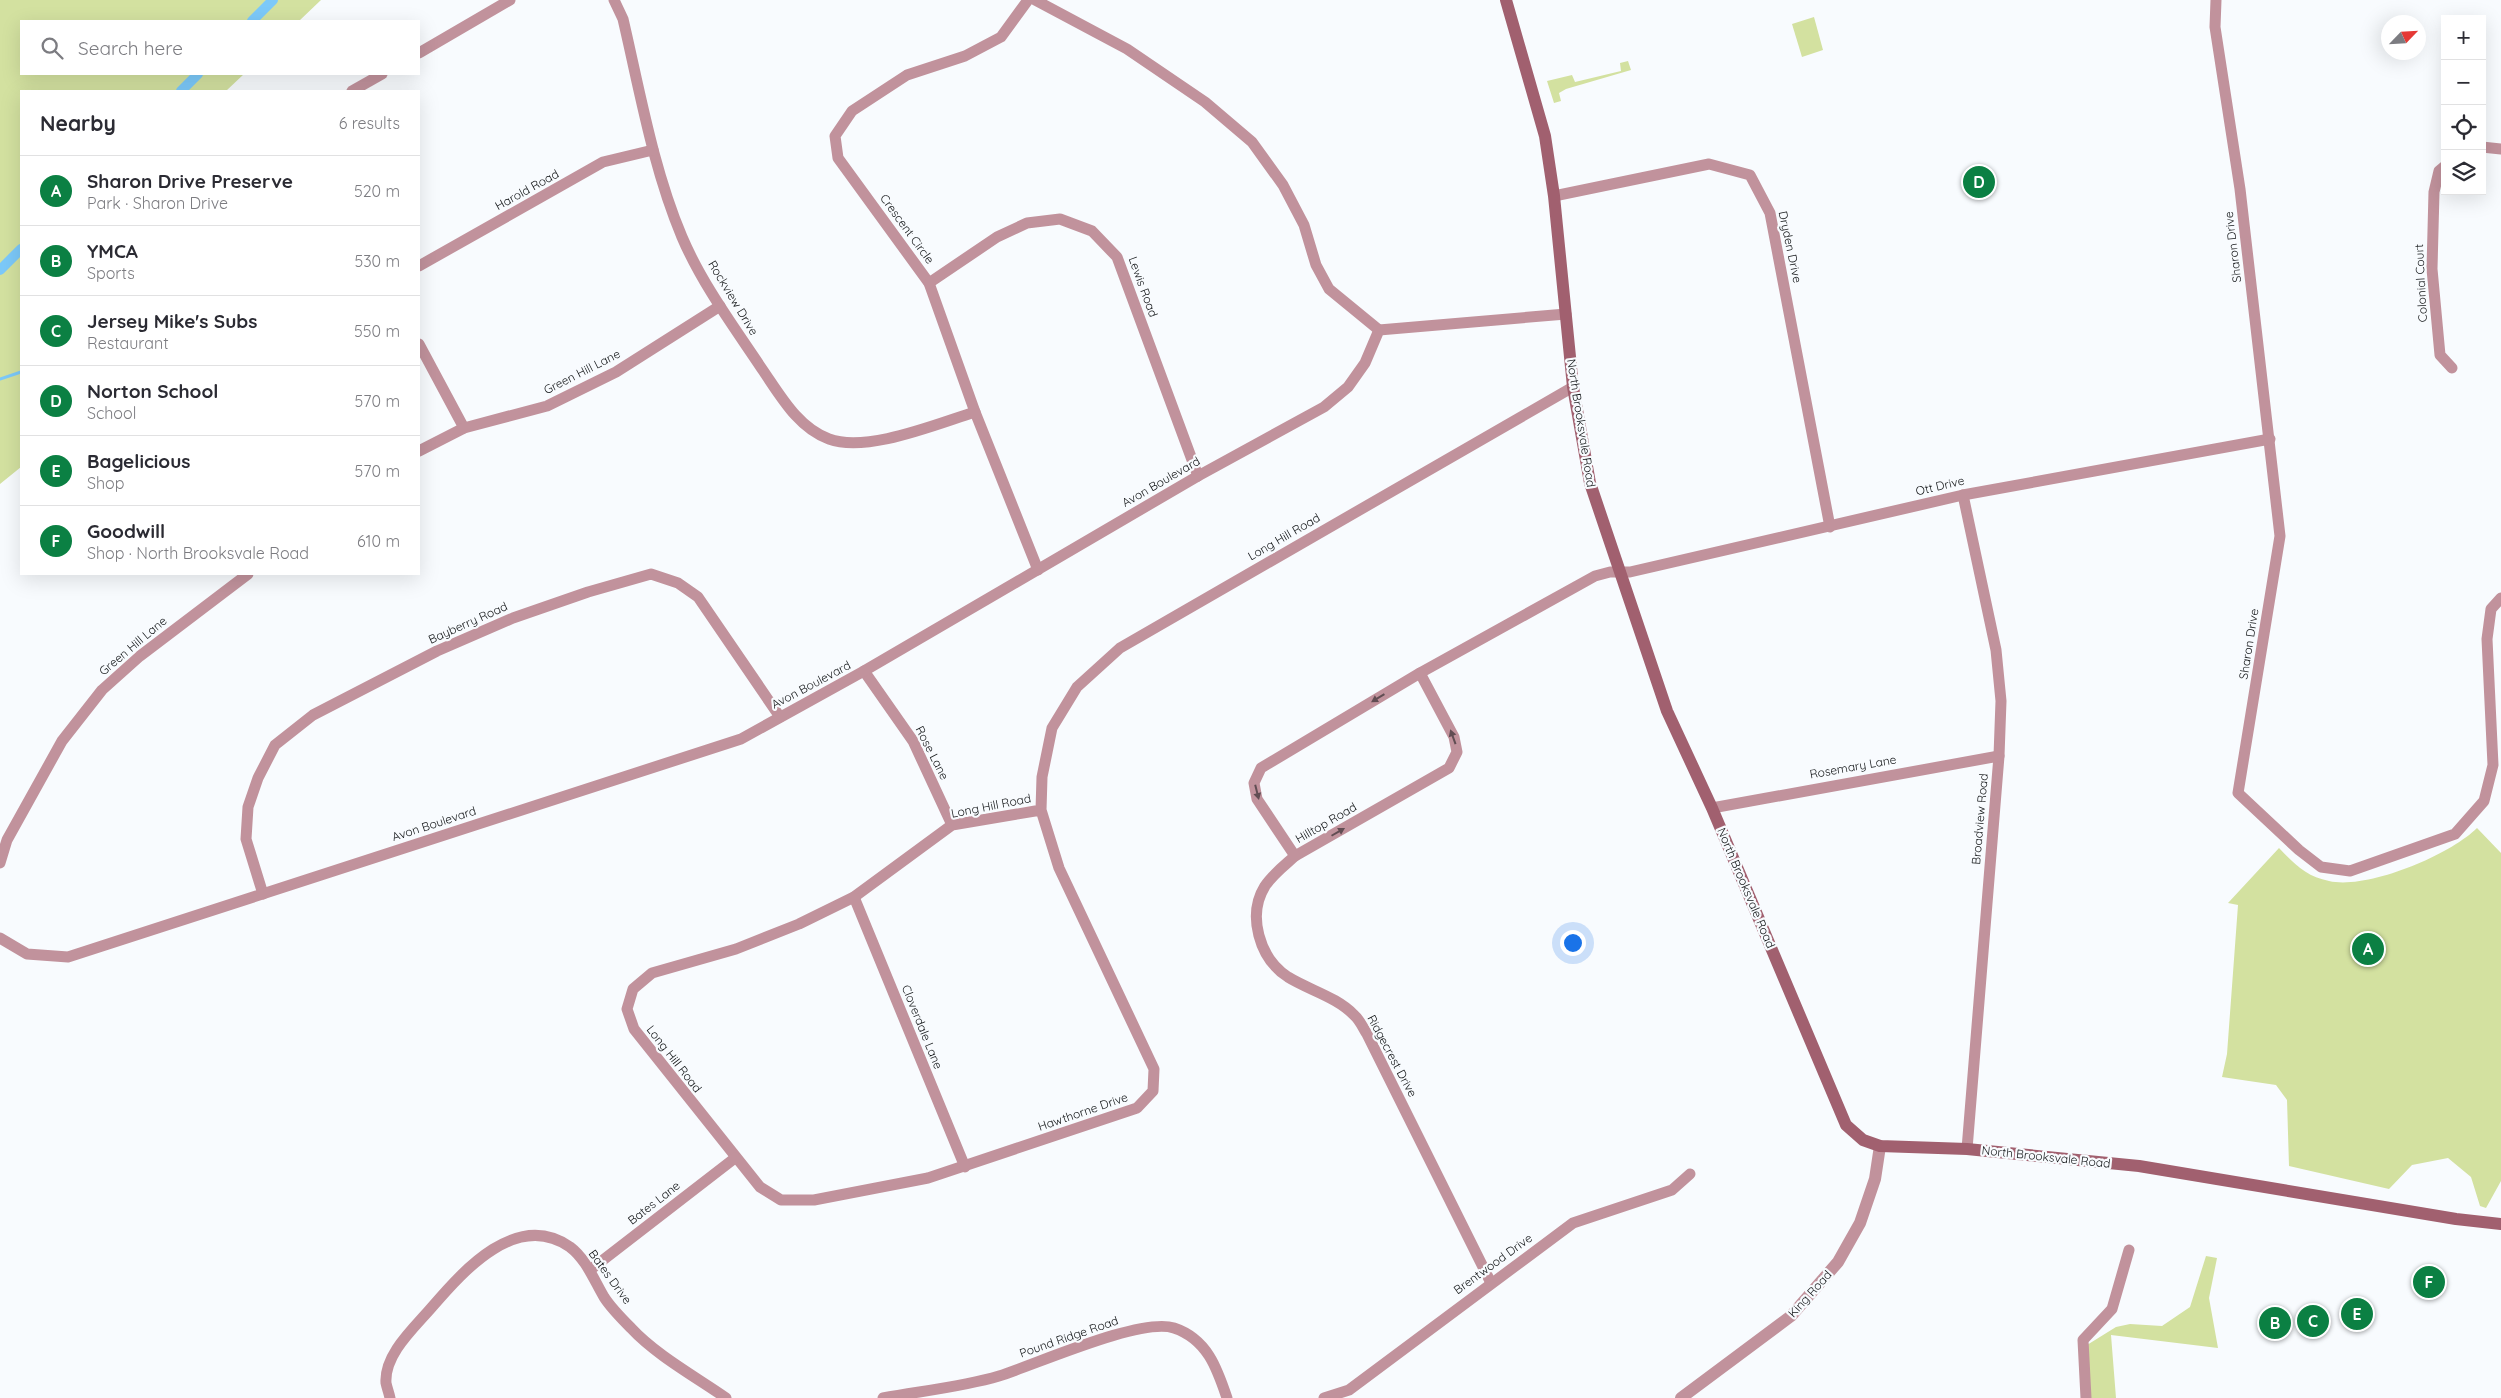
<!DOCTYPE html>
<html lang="en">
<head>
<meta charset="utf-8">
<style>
	:root { --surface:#fff; --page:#f7f7f7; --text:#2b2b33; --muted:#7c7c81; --line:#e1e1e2; --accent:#0b8043 }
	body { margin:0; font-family:Quicksand,sans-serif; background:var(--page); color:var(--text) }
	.controls { position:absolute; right:15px; top:15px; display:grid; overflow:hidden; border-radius:0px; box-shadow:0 5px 20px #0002 }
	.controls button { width:45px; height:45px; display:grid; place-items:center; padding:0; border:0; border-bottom:1px solid var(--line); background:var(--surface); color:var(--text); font:25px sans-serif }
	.compass { position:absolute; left:2381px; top:15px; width:45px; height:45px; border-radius:50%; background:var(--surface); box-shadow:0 5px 20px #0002; rotate:65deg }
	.you { position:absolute; left:1572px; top:942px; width:18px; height:18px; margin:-12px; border:4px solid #fff; border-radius:50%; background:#1a73e8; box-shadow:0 0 0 8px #1a73e833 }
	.badge { display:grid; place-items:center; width:32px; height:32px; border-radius:50%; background:var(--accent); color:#fff; font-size:16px; font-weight:700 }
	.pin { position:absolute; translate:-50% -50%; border:2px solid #fff; box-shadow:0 1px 5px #0006 }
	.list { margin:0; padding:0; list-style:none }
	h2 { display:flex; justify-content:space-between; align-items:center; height:65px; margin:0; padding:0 20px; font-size:21px }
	h2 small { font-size:16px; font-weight:400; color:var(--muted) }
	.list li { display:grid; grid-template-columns:32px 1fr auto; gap:15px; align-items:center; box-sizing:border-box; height:70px; padding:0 20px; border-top:1px solid var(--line) }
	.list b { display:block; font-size:19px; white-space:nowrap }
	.list p { margin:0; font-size:16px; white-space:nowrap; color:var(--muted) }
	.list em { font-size:16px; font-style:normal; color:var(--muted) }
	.icon { flex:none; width:28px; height:28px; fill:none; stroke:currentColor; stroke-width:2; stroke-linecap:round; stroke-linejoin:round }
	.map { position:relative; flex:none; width:2501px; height:1398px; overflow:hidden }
	.search { position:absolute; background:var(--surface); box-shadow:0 5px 20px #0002; left:20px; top:20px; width:400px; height:55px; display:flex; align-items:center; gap:12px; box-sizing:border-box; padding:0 18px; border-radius:0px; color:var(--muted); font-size:19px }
	.panel { position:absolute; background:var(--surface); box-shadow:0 5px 20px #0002; left:20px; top:90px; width:400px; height:485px; border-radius:0px }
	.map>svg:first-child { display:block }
	.green { fill:#d3e1a0 }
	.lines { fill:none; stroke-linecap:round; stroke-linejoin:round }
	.stream { stroke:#7cc9f9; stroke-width:3 }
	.canal { stroke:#7cc9f9; stroke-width:10 }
	.minor { stroke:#c1929c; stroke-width:11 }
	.tertiary { stroke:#c1929c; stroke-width:12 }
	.secondary { stroke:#a1606f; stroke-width:12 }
	.oneway { fill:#614d53 }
	.labels { text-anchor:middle; stroke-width:4.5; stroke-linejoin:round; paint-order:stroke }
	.street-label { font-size:12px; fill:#121517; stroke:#f8fbfe }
</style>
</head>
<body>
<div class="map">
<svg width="2501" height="1398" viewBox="0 0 2501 1398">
	<rect width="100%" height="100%" fill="#f8fbfe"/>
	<g class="green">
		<polygon points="0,0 321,0 299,21 21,21 21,74 244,74 226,91 21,91 21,467 0,484"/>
		<polygon points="1814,17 1823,50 1802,57 1792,24"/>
		<polygon points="1628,61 1631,70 1566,89 1559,93 1561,101 1554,103 1547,81 1572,75 1575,82 1621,71 1620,63"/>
		<path d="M2477,828L2501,853V1181L2486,1208L2480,1206L2471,1177L2448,1158L2412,1165L2389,1189L2289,1166L2287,1100L2276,1085L2222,1077L2227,1054L2238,905L2228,903L2279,848C2294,864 2307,877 2329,881C2367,890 2450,855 2477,828Z"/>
		<polygon points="2206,1256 2217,1258 2209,1298 2218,1348 2111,1335 2116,1398 2090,1398 2087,1345 2116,1327 2130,1324 2162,1326 2190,1307"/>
	</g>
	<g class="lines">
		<polyline class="stream" points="0,379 21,372"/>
		<g class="canal">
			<polyline points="252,21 273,0"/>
			<polyline points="181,91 198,74"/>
			<polyline points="0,270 21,249"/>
		</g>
		<g class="minor">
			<path d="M614,0L623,19C640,92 653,168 682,237C702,284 734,327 762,369C780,395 798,428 829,439C867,453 936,424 975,412"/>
			<polyline points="1028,0 1001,37 965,56 907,75 852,111 835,136 838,158 929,283 975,412 1038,570"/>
			<polyline points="1035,0 1127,49 1205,102 1252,142 1283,185 1304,225 1316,265 1329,289 1379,330"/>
			<polyline points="2216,0 2215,27 2240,189 2280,536 2238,793 2299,850 2321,867 2350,871 2455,834 2484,801 2493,765 2487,639 2491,609 2501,598"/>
			<polyline points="419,53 510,0"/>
			<polyline points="352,91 382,74"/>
			<polyline points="2482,147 2501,149"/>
			<polyline points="2445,166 2439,171 2434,192 2432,269 2440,355 2452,368"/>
			<polyline points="1554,196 1709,164 1750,175 1770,213 1830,527"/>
			<polyline points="419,266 603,162 653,150"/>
			<polyline points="929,283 997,237 1027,223 1060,219 1092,231 1117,257 1198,476"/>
			<polyline points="419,344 464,428"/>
			<polyline points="419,451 464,428 547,406 616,372 720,306"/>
			<polyline points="1963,495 1996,650 2001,701 1999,756 1967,1149"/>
			<polyline points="864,671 913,741 952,825"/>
			<path d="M1420,673L1454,737L1457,752L1449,768L1295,856C1285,865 1273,874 1265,886C1247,915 1259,958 1288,977C1309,990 1337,997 1354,1015C1360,1020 1363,1028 1367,1034L1491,1283"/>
			<polyline points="1712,808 1999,756"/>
			<polyline points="1041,810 952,825 854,897 799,924 736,949 652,973 633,989 627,1009 634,1029 760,1187 781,1200 814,1200 928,1178 1137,1108 1153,1091 1154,1069 1059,868 1041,810 1042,777 1052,728 1077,687 1120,648 1573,387"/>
			<polyline points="1295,856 1257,799 1254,783 1261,768 1420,673 1595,576 1610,572 1630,572 1963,495 2270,439"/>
			<polyline points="0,863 7,840 62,741 102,690 140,656 248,574"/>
			<polyline points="263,894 246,839 248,807 258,778 275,745 313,715 437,651 513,618 588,592 651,574 678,583 698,597 780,717"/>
			<polyline points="854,897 965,1167"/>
			<polyline points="0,938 27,954 68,957 741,739 864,671 1198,476 1324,407 1348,387 1365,363 1379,330 1566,314"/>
			<polyline points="590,1270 735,1158"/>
			<path d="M390,1398C389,1393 387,1388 386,1383C384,1354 415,1327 432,1307C464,1270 517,1210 570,1247C586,1259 594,1280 604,1297C611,1308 622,1319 631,1328C656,1355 696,1377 726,1398"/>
			<path d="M883,1398C921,1391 962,1387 999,1376C1037,1364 1141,1317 1174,1328C1207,1339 1217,1368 1227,1398"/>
			<polyline points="1324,1398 1349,1390 1573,1223 1672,1190 1690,1174"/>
			<polyline points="2086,1398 2083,1340 2112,1309 2129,1250"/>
		</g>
		<polyline class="tertiary" points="1681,1398 1791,1316 1838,1262 1860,1223 1875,1179 1880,1146"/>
		<polyline class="secondary" points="1506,0 1545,136 1554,196 1573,387 1590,483 1667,711 1712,808 1846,1125 1863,1140 1880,1146 1967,1149 2139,1166 2456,1219 2501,1224"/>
	</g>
	<defs><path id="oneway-solid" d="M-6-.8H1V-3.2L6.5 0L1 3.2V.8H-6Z" transform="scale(1.25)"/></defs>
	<g class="oneway">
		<use href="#oneway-solid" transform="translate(1378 698) rotate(149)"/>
		<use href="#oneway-solid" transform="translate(1453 737) rotate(-110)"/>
		<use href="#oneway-solid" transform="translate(1257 792) rotate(76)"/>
		<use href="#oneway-solid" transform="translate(1338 832) rotate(-30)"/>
	</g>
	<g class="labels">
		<g class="street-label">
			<text transform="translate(527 190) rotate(-29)" y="4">Harold Road</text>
			<text transform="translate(907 229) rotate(54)" y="4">Crescent Circle</text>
			<text transform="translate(1790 247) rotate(78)" y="4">Dryden Drive</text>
			<text transform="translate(2233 247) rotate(-97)" y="4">Sharon Drive</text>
			<text transform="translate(2421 283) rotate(-93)" y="4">Colonial Court</text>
			<text transform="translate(1143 287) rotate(70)" y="4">Lewis Road</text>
			<text transform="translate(733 298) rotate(59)" y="4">Rockview Drive</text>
			<text transform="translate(582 372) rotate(-27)" y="4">Green Hill Lane</text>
			<text transform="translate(1581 423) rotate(81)" y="4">North Brooksvale Road</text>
			<text transform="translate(1161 482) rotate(-30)" y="4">Avon Boulevard</text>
			<text transform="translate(1940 486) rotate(-13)" y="4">Ott Drive</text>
			<text transform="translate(1284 537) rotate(-30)" y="4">Long Hill Road</text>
			<text transform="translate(468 623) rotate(-24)" y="4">Bayberry Road</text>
			<text transform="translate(2249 644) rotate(-81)" y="4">Sharon Drive</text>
			<text transform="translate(133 646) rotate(-40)" y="4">Green Hill Lane</text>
			<text transform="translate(811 685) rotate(-28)" y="4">Avon Boulevard</text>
			<text transform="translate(932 753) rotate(63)" y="4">Rose Lane</text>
			<text transform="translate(1853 767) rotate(-10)" y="4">Rosemary Lane</text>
			<text transform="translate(991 806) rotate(-11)" y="4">Long Hill Road</text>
			<text transform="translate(1980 819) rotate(-85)" y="4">Broadview Road</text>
			<text transform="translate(1326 823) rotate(-30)" y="4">Hilltop Road</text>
			<text transform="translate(434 824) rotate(-18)" y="4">Avon Boulevard</text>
			<text transform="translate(1746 888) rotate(67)" y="4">North Brooksvale Road</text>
			<text transform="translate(922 1027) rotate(68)" y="4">Cloverdale Lane</text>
			<text transform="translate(1392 1056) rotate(62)" y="4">Ridgecrest Drive</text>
			<text transform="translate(674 1059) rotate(52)" y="4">Long Hill Road</text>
			<text transform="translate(1083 1112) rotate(-19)" y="4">Hawthorne Drive</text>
			<text transform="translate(2046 1157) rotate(6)" y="4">North Brooksvale Road</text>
			<text transform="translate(654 1203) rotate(-38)" y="4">Bates Lane</text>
			<text transform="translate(1493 1264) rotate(-36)" y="4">Brentwood Drive</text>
			<text transform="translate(610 1277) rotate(54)" y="4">Bates Drive</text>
			<text transform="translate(1810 1294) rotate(-48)" y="4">King Road</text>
			<text transform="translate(1069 1337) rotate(-19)" y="4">Pound Ridge Road</text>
		</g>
	</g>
</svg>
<div class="controls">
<button>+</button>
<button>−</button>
<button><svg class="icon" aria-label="locate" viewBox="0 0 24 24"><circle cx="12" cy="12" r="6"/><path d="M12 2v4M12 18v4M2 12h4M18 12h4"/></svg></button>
<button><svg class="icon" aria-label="layers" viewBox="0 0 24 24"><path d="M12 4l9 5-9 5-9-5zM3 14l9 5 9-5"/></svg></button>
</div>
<svg class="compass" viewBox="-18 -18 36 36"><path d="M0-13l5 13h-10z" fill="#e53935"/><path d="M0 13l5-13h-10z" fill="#7c7c81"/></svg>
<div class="you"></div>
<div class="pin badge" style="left:2368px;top:949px">A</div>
<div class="pin badge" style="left:2275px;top:1323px">B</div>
<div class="pin badge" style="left:2313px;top:1321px">C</div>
<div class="pin badge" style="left:1979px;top:182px">D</div>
<div class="pin badge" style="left:2357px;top:1314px">E</div>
<div class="pin badge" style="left:2429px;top:1282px">F</div>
<div class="search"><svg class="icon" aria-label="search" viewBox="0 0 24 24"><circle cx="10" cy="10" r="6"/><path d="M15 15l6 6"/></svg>Search here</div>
<section class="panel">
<h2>Nearby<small>6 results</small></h2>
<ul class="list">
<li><span class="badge">A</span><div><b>Sharon Drive Preserve</b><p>Park · Sharon Drive</p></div><em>520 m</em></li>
<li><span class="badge">B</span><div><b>YMCA</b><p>Sports</p></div><em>530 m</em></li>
<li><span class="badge">C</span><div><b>Jersey Mike's Subs</b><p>Restaurant</p></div><em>550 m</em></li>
<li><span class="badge">D</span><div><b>Norton School</b><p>School</p></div><em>570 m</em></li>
<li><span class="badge">E</span><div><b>Bagelicious</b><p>Shop</p></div><em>570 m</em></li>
<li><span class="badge">F</span><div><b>Goodwill</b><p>Shop · North Brooksvale Road</p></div><em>610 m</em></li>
</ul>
</section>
</div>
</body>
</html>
